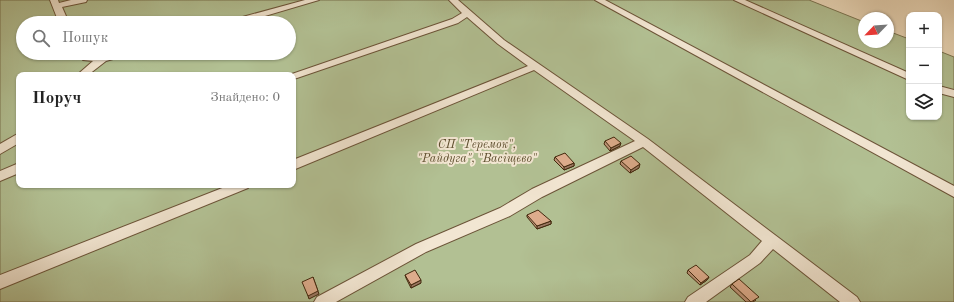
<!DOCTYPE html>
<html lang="uk">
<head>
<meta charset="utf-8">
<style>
	:root { --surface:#fff; --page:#f2f2f2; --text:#222; --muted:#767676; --line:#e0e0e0 }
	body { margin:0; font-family:"Old Standard TT",serif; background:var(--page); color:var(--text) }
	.controls { position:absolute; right:12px; top:12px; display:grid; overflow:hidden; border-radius:8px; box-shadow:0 1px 3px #0004 }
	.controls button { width:36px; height:36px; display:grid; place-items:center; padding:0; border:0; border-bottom:1px solid var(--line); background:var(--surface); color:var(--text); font:20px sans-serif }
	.compass { position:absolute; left:858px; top:12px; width:36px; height:36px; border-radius:50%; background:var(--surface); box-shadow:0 1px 3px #0004; rotate:245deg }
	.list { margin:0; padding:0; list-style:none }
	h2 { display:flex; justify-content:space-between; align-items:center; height:52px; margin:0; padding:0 16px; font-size:17px }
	h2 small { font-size:13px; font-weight:400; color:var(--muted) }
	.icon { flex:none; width:22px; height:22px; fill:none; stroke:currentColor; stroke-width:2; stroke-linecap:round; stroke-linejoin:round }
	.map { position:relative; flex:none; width:954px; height:302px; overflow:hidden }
	.search { position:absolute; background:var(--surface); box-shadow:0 1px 3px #0004; left:16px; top:16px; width:280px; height:44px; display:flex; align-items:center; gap:10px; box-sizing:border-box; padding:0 14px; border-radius:22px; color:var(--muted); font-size:15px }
	.panel { position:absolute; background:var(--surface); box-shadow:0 1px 3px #0004; left:16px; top:72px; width:280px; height:116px; border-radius:8px }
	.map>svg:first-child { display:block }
	.green { fill:#b2c093; stroke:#7a7450; fill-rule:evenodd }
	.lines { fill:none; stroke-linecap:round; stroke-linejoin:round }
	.minor-casing { stroke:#6c5438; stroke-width:2 }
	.minor { fill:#f2e6d2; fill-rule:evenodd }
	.wall { fill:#be9478; stroke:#42280d }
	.shaded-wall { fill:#9b7862; stroke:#42280d }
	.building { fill:#ddac8c; stroke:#42280d }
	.labels { text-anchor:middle; stroke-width:4; stroke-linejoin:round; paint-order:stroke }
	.park-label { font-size:12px; font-style:italic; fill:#5e4e2e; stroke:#f2e6d2 }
</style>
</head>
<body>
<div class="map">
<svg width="954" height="302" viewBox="0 0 954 302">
	<rect width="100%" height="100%" fill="#ebd9ba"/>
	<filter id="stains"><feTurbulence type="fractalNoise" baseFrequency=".005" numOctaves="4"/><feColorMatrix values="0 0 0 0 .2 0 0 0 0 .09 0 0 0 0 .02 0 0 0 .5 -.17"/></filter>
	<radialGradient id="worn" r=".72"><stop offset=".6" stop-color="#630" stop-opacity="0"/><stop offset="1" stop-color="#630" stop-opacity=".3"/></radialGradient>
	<path class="green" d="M0,0H809L864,22V42H888V31L909,39V117H939V51L954,57V302H0ZM23,23H289V53H23ZM19,75H293V185H19Z"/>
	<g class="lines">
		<g class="minor-casing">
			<g id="minor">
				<polygon points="50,0 58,0 59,3 71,0 87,0 86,2 62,7 69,23 59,23"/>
				<polygon points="305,0 319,0 241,23 226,23 228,21"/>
				<polygon points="449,0 458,0 504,40 648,139 857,297 860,302 840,302 773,249 760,263 706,302 685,302 688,297 750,255 762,241 643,147 542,197 510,216 426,252 336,302 314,302 317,297 416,244 500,208 532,189 635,141 534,70 293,170 293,160 528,66 498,44 467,17 458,23 297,78 293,79 293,75 289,75 452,19 462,13"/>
				<polygon points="595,0 605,0 954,186 954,197"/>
				<polygon points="734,0 745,0 909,73 909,80"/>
				<polygon points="79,53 102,56 113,53 129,53 127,55 106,61 88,75 77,75 93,61 83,60"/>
				<polygon points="939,86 954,90 954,97 939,93"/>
				<polygon points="19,133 19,143 0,154 0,144"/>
				<polygon points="19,163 19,173 0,181 0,171"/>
				<polygon points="230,185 249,185 248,188 0,289 0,275"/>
			</g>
		</g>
		<use href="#minor" class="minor"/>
	</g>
	<g class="wall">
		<polygon points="605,141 620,146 610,151 604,144"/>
		<polygon points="555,157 574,163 574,166 564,170 554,160"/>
		<polygon points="621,161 639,168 630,173 620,164"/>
		<polygon points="527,215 551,221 551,224 537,229 527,217"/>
		<polygon points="688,270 709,277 707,280 700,285 687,273"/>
		<polygon points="405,275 421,283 411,288 406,278"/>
		<polygon points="732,284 756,300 753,302 746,302 730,287"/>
	</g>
	<g class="shaded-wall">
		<polygon points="621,143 620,146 610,151 611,148"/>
		<polygon points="574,163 574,166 564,170 564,167"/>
		<polygon points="640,164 639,168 630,173 631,170"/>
		<polygon points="551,221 551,224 537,229 537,226"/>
		<polygon points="313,277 319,294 309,299 308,296"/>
		<polygon points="709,277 707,280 700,285 701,283"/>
		<polygon points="421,280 421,283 411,288 411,285"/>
	</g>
	<g class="building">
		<polygon points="614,137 621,143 611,148 605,141"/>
		<polygon points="565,153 574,163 564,167 555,157"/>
		<polygon points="631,156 640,164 631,170 621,161"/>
		<polygon points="538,210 551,221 537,226 527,215"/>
		<polygon points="696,265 709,277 701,283 688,270"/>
		<polygon points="415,270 421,280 411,285 405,275"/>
		<polygon points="313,277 318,291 308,296 302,282"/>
		<polygon points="739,279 759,297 751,302 732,284"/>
	</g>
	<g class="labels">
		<g class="park-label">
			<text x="477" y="148">СП "Теремок",<tspan x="477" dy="14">"Райдуга", "Васіщєво"</tspan></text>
		</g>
	</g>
	<rect width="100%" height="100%" filter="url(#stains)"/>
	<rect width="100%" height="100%" fill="url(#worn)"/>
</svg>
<div class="controls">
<button>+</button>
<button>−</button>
<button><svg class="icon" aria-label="layers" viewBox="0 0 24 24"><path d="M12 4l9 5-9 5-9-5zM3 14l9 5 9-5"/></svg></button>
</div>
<svg class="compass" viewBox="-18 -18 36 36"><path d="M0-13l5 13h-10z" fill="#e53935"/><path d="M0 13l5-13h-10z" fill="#767676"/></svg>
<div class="search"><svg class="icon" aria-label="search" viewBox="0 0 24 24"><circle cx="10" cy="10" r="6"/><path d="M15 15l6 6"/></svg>Пошук</div>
<section class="panel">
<h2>Поруч<small>Знайдено: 0</small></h2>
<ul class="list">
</ul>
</section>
</div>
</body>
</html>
